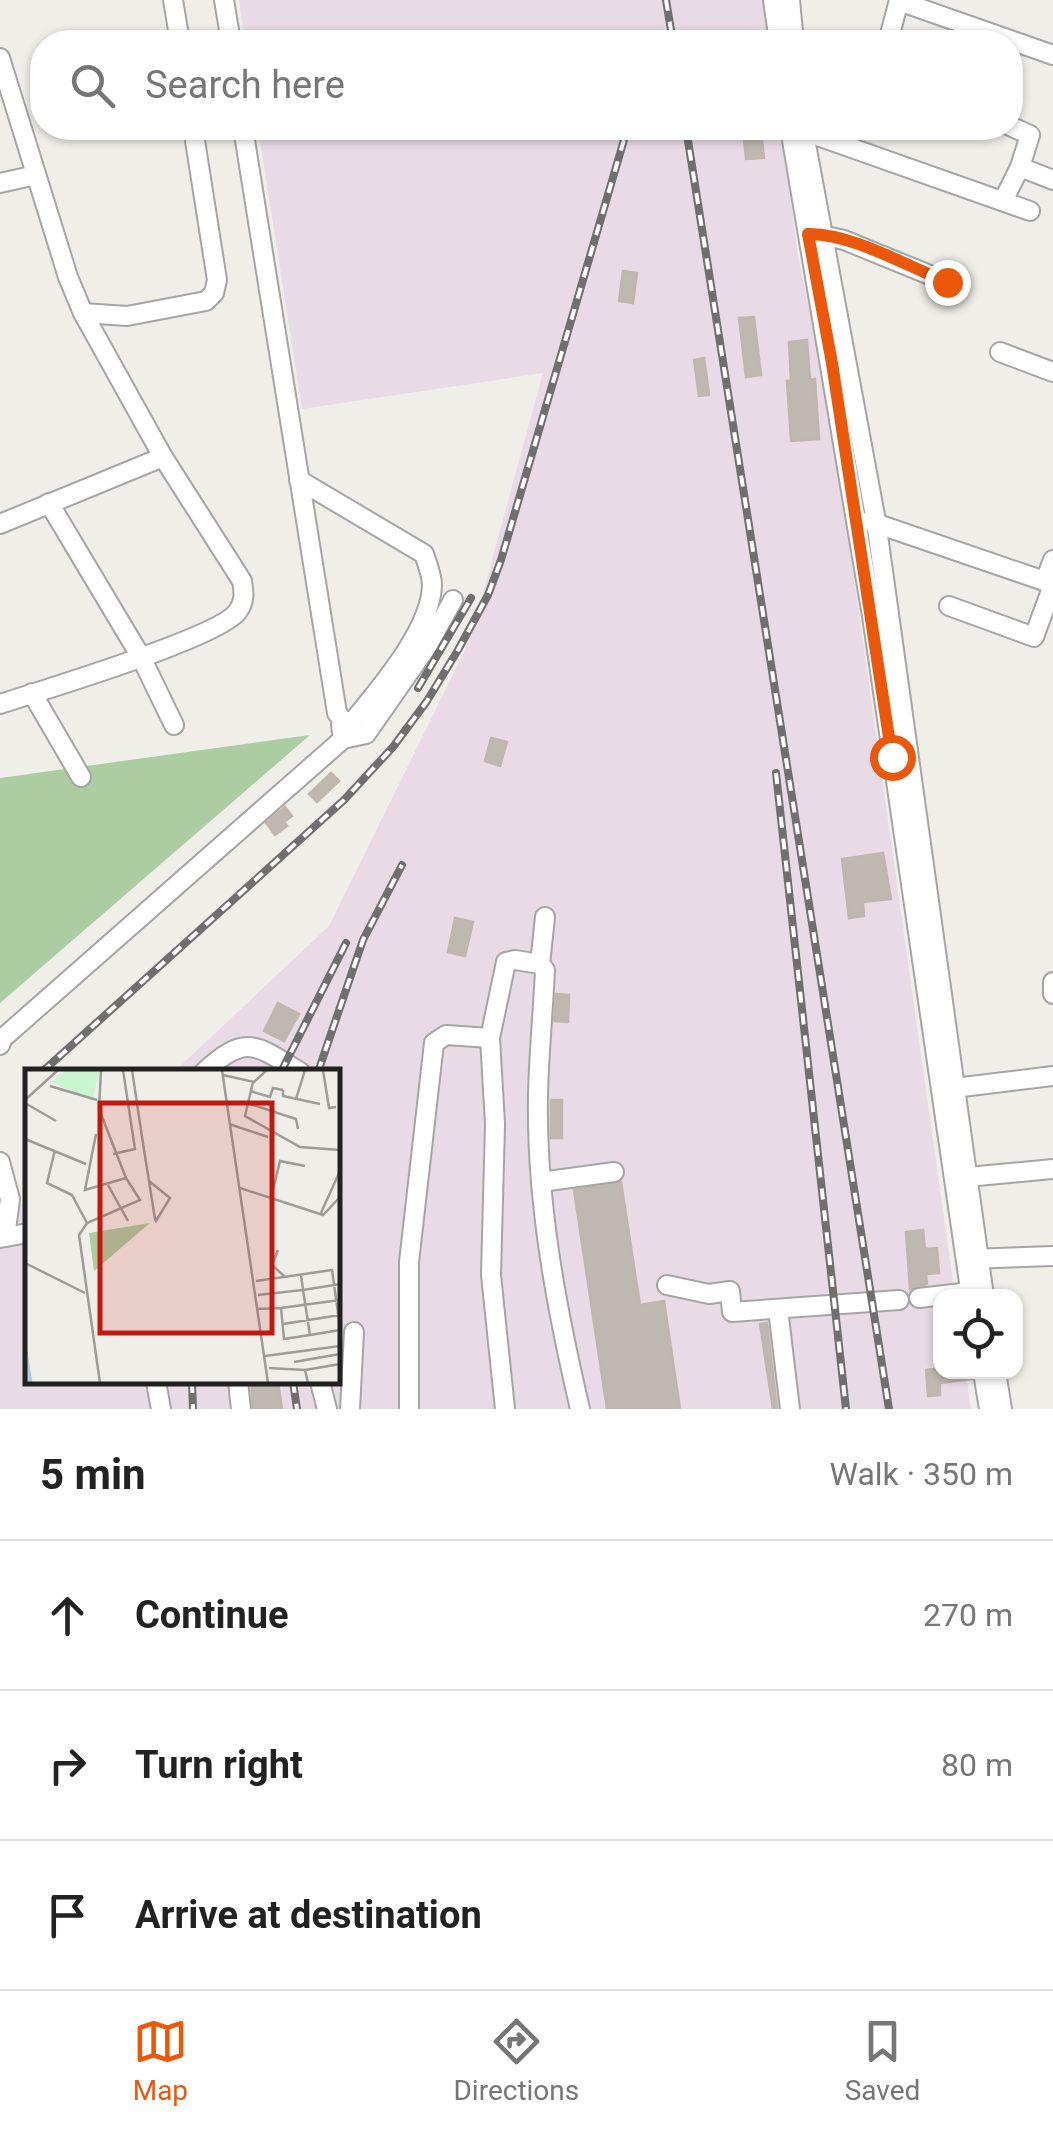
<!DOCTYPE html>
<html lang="en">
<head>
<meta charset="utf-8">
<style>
	:root { --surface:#fff; --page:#f2f2f2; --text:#222; --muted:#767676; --line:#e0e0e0; --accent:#ea580c }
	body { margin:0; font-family:Roboto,sans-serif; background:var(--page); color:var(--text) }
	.controls { position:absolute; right:30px; bottom:30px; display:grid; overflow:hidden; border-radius:20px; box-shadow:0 2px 8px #0004 }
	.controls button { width:90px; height:90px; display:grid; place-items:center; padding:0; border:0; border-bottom:2px solid var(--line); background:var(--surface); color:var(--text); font:50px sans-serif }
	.stop { position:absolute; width:30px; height:30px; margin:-22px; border:8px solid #ea580c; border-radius:50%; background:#fff }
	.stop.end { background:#ea580c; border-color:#fff; box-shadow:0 2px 10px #0008 }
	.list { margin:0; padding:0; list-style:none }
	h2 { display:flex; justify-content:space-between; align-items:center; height:130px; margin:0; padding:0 40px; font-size:42px }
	h2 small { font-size:32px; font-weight:400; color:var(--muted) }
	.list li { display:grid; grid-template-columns:65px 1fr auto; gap:30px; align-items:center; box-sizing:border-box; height:150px; padding:0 40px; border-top:2px solid var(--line) }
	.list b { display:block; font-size:38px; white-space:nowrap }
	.list em { font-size:32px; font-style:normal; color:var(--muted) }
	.icon { flex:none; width:55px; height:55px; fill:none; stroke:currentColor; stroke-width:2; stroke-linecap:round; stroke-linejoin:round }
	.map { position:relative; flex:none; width:1053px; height:1409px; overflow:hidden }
	.search { position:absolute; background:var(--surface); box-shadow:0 2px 8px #0004; left:30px; right:30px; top:30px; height:110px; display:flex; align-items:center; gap:25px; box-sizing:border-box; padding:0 35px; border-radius:40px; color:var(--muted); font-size:38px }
	.sheet { height:580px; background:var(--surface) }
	nav { display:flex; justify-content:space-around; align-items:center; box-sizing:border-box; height:140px; border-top:2px solid var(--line); background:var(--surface); font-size:28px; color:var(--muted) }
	nav a { display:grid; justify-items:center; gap:5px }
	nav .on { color:var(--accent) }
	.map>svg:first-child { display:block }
	.industrial { fill:#e9dbe6 }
	.forest { fill:#accca1 }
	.building { fill:#beb8b1; stroke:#c1b6ac; stroke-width:2.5 }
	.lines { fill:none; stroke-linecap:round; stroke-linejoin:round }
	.minor-casing { stroke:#a5a5a5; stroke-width:22 }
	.minor { stroke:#fff; stroke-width:18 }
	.rail-casing { stroke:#6f6f6f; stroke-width:8 }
	.rail { stroke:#fff; stroke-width:4; stroke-dasharray:11; stroke-linecap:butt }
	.route { stroke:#ea580c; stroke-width:12 }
	.inset-river { fill:none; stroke:#adceda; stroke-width:5 }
	.inset-road { fill:none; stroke:#9d9c98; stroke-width:2.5 }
	.view { fill:#c11811; fill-opacity:0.15; stroke:#c11811; stroke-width:5 }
	.inset-edge { fill:none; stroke:#212121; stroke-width:5 }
</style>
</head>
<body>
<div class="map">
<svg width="1053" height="1409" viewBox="0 0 1053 1409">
	<rect width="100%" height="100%" fill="#f0eee8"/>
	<g class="industrial">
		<polygon points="239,0 765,0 771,42 245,42"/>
		<polygon points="258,128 782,128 798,256 829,400 955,1296 940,1296 940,1372 966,1372 971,1409 0,1409 0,1205 27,1204 28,1382 338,1382 338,1072 175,1071 329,926 470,640 543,373 302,409"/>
	</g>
	<polygon class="forest" points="310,735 0,1003 0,778"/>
	<g class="building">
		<polygon points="743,128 761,130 764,158 746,159"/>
		<polygon points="623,271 637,273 633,303 619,301"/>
		<polygon points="754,317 761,375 746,377 739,318"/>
		<polygon points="807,340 810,380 815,379 819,439 791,441 787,381 791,381 789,342"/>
		<polygon points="704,358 709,395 699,396 694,360"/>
		<polygon points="491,738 507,742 500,766 485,761"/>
		<polygon points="331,773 339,781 317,802 309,794"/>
		<polygon points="285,807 292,816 284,822 287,826 275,835 266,823"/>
		<polygon points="883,853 891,899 863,902 864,916 849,918 842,859"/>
		<polygon points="455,918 473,922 465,956 448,952"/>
		<polygon points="556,994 569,995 568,1022 554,1021"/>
		<polygon points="278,1003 299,1014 284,1041 264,1031"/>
		<rect x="551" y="1100" width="11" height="38"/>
		<polygon points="621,1182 640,1305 664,1301 680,1409 607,1409 574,1190"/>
		<polygon points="923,1230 925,1249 937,1248 939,1273 926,1274 927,1284 910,1289 906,1232"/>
		<polygon points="767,1323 777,1409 773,1409 760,1324"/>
		<polygon points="940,1368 940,1372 971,1372 972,1379 940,1383 940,1395 928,1396 926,1370"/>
		<polygon points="251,1382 278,1382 282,1409 253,1409"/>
	</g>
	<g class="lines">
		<g class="minor-casing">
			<g id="minor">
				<polyline points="173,0 180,42"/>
				<polyline points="224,0 231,42"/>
				<polyline points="773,0 779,42"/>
				<polyline points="790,0 794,42"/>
				<polyline points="899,1 1053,55"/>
				<polyline points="888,42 899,0"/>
				<polyline points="0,58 68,277 83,313 163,457"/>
				<polyline points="1010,126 1030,135 1020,167 1053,180"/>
				<path d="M243,128C273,323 305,518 337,713L344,722L354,720C381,687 431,629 432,585C432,575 427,563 424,554L299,480"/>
				<polyline points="790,128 872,616 971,1296"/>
				<polyline points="795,128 1030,211"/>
				<polyline points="803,128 876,521 984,1296"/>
				<polyline points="0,183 36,175"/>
				<polyline points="1003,201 1020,167"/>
				<polyline points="817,234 844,240 947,282"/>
				<polyline points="83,313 127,316 206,301 214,293 217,280 193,128"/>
				<polyline points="1000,352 1053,372"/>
				<polyline points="49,503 141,657 174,725"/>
				<polyline points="869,521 1053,584"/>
				<path d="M0,524L163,457L242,581C244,592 245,601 238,611C221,637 40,691 0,704"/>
				<polyline points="1045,581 1053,560"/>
				<polyline points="949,606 1034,637 1053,585"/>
				<polyline points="32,693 81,777"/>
				<polyline points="343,739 366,734 428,645 453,600"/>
				<polyline points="540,964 545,917"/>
				<polyline points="1053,982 1053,994"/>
				<polyline points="490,1038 495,1124 491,1275 505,1409"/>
				<polyline points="0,1045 3,1038 343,739 341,725 344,722"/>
				<path d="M204,1072C246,1033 256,1045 300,1072"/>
				<polyline points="954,1088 1053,1076"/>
				<polyline points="0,1162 10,1199 5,1237"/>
				<polyline points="967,1177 1053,1169"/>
				<polyline points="541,1182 614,1172"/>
				<polyline points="0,1238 28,1233"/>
				<polyline points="969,1259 1053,1256"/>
				<polyline points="667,1285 709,1294 730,1291 732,1312 899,1300"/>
				<polyline points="919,1298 970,1292"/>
				<polyline points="778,1309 790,1409"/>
				<polyline points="983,1372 989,1409"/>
				<polyline points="996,1372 1002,1409"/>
				<polyline points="156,1382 161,1409"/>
				<polyline points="238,1382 241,1409"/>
				<polyline points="320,1382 327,1409"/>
				<polyline points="350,1409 354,1332"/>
				<path d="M409,1409V1262L434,1043L446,1035L490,1038L506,962L515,960L540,964L545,970C543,1012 539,1053 538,1094C536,1201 556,1306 580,1409"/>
			</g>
		</g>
		<use href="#minor" class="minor"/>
		<g class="rail-casing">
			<g id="rail">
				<polyline points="666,0 673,42"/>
				<polyline points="686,128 889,1409"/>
				<polyline points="418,688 471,598"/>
				<polyline points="776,773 846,1409"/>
				<polyline points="42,1072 344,800 393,747 427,701 458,650 488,595 501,560 626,133"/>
				<polyline points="281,1072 346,943"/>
				<polyline points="318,1072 363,940 402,865"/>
				<polyline points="192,1382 193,1409"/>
				<polyline points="293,1382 297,1409"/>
			</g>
		</g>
		<use href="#rail" class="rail"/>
	</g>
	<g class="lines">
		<path class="route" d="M892,757L832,363L808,234C850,233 907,266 947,282"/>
	</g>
	<g transform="translate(25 1069)">
		<rect width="315" height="315" fill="#f0eee8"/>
		<path d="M125,154L69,202L64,164Z" fill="#accca1"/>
		<path d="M41,1H75L67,32L27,13Z" fill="#caf6cf"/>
		<path class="inset-river" d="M0,283L5,314"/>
		<path class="inset-road" d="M76,1L74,40L101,109M107,1L119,81L124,112L130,150L131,152L145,129L124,112M197,1L243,314M298,1L304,39L311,38M198,6L229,13L242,1M228,13L220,47L275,78L315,81M25,17L72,31M258,21V27L295,35M225,22L245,28L248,19L258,21M271,30L280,1M0,31L33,1M0,34L31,52M222,34L271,50L273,60M204,55L243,68M71,65L60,121L101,109L115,131L62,154L54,166L75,314M0,70L61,95M30,81L22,114L47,126L62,154M88,85L110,80L98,1M83,116L103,152M215,119L298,146L315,128M246,129L255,92L280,97M295,146L315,102M253,181L247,196L260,208M0,194L60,224M231,212L307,201L315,258M233,226L278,221L276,206M256,239L315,231M232,240L256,239L259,270L285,266L278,221L315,215M258,255L315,246M285,266L315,261M240,287L315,277M269,293L315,285M244,299L280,301M283,314L280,301L315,295"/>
		<path class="view" d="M75,34H247V264H75Z"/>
		<rect width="315" height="315" class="inset-edge"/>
	</g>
</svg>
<div class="controls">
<button><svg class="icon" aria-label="locate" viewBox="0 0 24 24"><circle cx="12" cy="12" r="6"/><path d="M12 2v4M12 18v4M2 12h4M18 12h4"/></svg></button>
</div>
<div class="stop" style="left:892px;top:757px"></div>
<div class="stop end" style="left:947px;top:282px"></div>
<div class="search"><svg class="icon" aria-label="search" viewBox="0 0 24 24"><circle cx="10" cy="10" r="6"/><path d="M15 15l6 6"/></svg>Search here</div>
</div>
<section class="sheet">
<h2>5 min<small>Walk · 350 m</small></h2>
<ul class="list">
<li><svg class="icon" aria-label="ahead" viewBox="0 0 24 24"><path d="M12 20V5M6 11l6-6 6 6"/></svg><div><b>Continue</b></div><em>270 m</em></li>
<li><svg class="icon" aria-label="right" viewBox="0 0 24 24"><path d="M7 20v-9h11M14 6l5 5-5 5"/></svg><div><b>Turn right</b></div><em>80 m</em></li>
<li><svg class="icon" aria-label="arrive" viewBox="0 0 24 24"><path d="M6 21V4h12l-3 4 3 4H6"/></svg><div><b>Arrive at destination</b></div></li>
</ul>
</section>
<nav>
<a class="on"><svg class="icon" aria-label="map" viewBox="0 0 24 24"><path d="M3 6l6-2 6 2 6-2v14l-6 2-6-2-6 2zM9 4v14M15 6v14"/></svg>Map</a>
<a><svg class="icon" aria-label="directions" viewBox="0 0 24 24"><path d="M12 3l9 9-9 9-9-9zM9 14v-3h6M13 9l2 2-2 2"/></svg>Directions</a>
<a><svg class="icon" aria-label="saved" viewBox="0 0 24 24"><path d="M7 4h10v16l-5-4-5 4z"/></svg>Saved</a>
</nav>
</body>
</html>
